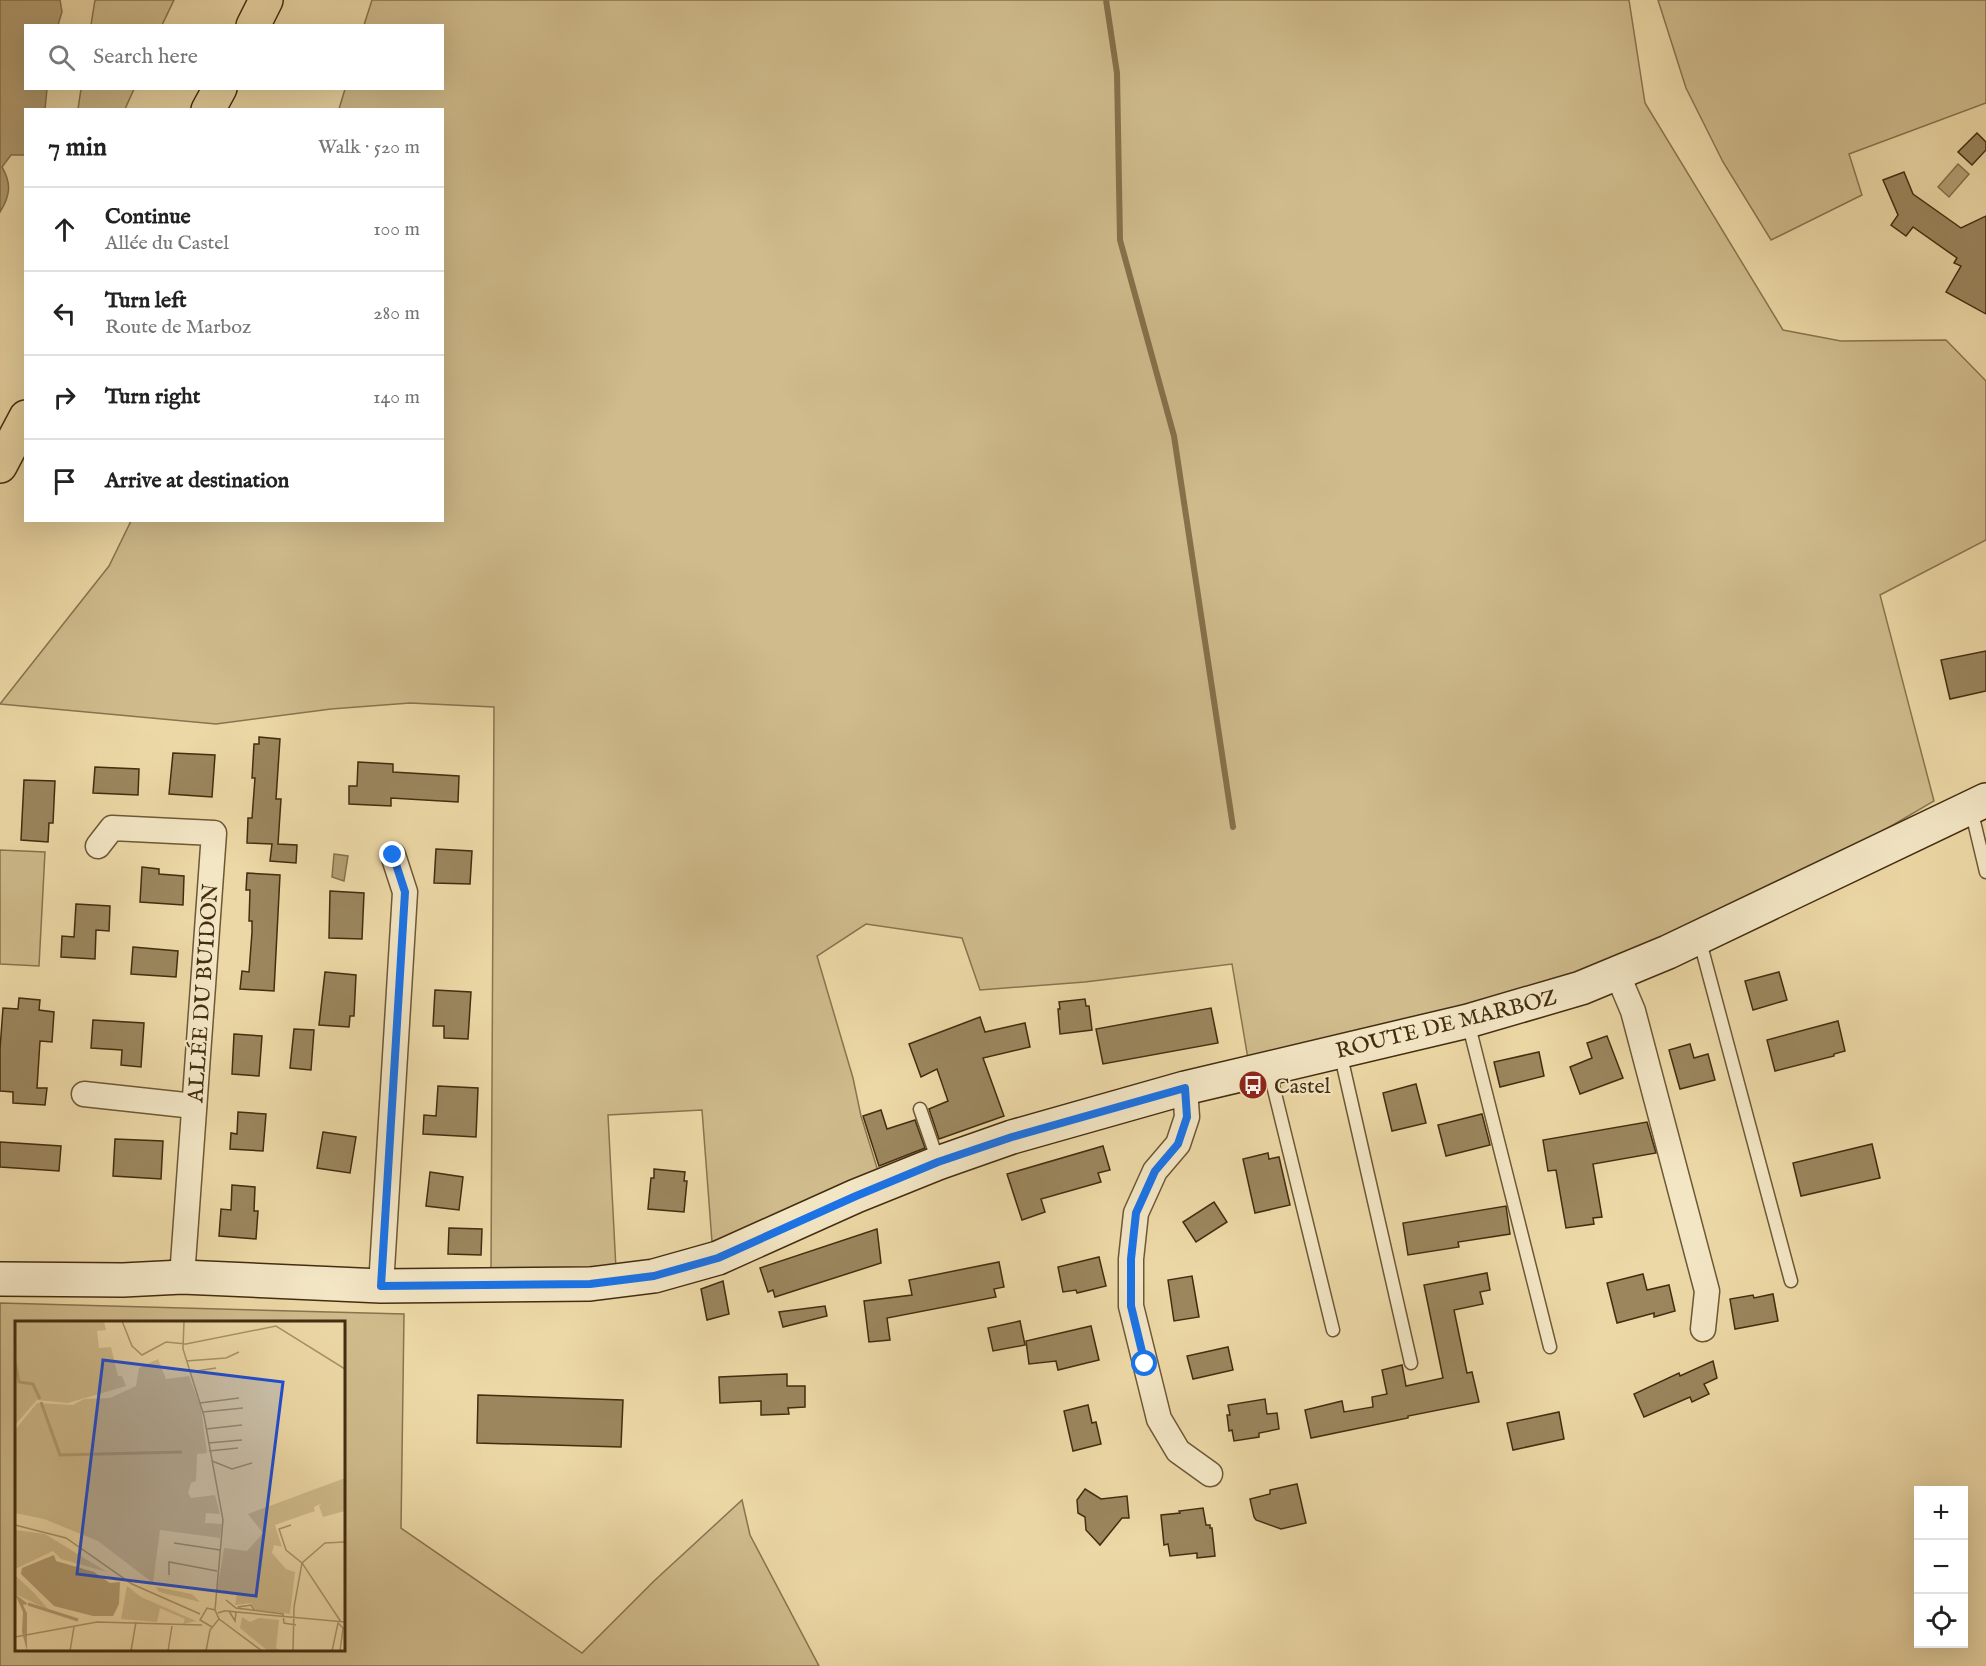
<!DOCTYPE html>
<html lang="en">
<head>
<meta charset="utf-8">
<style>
	:root { --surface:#fff; --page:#f6f6f6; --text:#222; --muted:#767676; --line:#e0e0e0 }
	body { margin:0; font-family:"IM FELL English",serif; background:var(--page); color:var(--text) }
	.controls { position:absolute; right:18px; bottom:18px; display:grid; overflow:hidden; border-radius:0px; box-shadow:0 6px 24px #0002 }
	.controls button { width:54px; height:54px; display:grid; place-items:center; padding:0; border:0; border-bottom:2px solid var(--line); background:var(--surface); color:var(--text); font:30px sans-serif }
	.stop { position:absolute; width:18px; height:18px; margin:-14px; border:4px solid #1a73e8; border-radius:50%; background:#fff }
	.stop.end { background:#1a73e8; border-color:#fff; box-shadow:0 2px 6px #0008 }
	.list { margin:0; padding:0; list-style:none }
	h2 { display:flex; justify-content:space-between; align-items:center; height:78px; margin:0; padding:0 24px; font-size:26px }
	h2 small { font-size:20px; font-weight:400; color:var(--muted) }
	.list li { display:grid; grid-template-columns:39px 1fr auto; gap:18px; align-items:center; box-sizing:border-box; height:84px; padding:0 24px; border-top:2px solid var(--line) }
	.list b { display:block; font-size:22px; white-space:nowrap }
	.list p { margin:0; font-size:20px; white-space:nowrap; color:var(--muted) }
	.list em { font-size:20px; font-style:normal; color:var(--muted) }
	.icon { flex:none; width:33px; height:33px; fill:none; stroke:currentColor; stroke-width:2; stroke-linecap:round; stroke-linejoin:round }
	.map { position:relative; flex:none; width:1986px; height:1666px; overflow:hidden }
	.search { position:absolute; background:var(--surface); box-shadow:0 6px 24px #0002; left:24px; top:24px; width:420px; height:66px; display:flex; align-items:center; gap:15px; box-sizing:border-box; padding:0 21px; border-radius:0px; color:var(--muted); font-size:22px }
	.panel { position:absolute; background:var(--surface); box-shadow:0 6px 24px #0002; left:24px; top:108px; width:420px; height:414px; border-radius:0px }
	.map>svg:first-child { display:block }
	.green { fill:#cfbb8c; stroke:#89744e; stroke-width:1.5; fill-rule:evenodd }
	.water { fill:#b39e73; stroke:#86714b; stroke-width:1.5 }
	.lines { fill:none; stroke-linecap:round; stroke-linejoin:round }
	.stream { stroke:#86714b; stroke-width:6 }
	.building { fill:#9b865e; stroke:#432d10; stroke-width:1.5 }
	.service-casing { stroke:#6d5836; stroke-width:15 }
	.minor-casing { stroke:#6d5836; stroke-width:27 }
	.secondary-casing { stroke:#432d10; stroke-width:36 }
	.primary-casing { stroke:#432d10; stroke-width:36 }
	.service { stroke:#f3e6c5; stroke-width:12 }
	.minor { stroke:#f3e6c5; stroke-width:24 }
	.secondary { stroke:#f3e6c5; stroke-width:33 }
	.primary { stroke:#ecd8a6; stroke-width:33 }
	.route { stroke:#1a73e8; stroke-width:8 }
	.labels { text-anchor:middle; stroke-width:4.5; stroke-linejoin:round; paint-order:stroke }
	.street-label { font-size:22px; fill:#432d10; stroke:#f3e6c5 }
	.poi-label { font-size:22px; fill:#432d10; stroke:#f3e6c5; text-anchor:start }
	.inset-river { fill:none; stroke:#b39e73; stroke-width:3 }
	.inset-road { fill:none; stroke:#a8946a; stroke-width:1.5 }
	.view { fill:#1d4ed8; fill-opacity:0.15; stroke:#1d4ed8; stroke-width:3 }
	.inset-edge { fill:none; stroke:#432d10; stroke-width:3 }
</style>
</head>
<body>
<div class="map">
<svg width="1986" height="1666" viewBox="0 0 1986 1666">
	<rect width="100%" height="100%" fill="#ecd8a6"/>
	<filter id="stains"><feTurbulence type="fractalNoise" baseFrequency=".00333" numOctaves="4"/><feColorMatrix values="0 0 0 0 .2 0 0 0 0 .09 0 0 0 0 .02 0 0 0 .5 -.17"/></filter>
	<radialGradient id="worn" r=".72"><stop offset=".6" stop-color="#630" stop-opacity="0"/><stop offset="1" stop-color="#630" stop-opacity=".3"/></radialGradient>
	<g class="green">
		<polygon points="95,0 174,0 162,25 91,25"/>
		<polygon points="372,0 1629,0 1645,103 1783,330 1841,341 1946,340 1986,381 1986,540 1880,595 1934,801 1840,856 1649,947 1562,978 1458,1010 1248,1059 1232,964 1085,982 980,990 962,938 866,924 817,956 853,1078 861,1116 878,1171 712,1242 702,1110 608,1115 616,1269 491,1271 494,707 410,703 331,709 216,724 0,704 109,566 131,521 442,520 442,110 339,109 345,89 442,88 442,26 364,25"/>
		<polygon points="1658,0 1986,0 1986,103 1849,154 1862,195 1771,240 1723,162 1686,88"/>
		<polygon points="81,89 81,88 134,89 125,109 78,109"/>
		<polygon points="0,850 45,852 39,966 0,964"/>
		<path d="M0,1303L404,1314L401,1528L582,1653L654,1581L742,1500L750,1535L819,1666H0ZM344,1322V1650H16V1322Z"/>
	</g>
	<g class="water">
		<path d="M0,0H60L62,12L58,25L26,26V88L47,89L45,109L26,110L25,155H11L2,167C12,184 10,196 0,212Z"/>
		<polygon points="1958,164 1969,174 1949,197 1938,187"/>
		<polygon points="334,854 348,856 344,881 332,877"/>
	</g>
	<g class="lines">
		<polyline class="stream" points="1106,0 1117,73 1120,240 1174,436 1233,827"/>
	</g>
	<g class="building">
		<polygon points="1977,133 1986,142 1986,150 1972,165 1958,152"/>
		<polygon points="1904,172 1913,194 1961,228 1986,216 1986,314 1946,292 1961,266 1954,263 1957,258 1913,227 1906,236 1891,225 1898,215 1883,180"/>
		<polygon points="1986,651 1986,691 1950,699 1941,660"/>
		<polygon points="259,737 280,739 276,799 281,799 278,844 297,845 296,863 270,861 272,844 247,843 248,818 252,818 255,778 252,778 254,744 259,744"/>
		<polygon points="173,753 215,755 212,797 169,794"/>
		<polygon points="358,762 393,764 393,772 459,776 458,802 391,798 391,806 349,804 349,786 357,786"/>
		<polygon points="95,767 139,769 138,795 93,793"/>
		<polygon points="24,780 55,781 53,823 49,823 48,842 21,840"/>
		<polygon points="436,849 472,851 470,884 434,883"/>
		<polygon points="142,867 159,869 159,874 184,876 183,905 140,902"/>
		<polygon points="247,873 280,875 274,991 240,989 242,971 249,972 252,932 252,921 249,921 250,890 246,890"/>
		<polygon points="330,891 364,893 362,939 329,938"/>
		<polygon points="76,904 110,906 109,931 96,930 95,959 61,957 62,936 74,937"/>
		<polygon points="133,947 178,951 176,977 131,974"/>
		<polygon points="325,972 356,975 354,1016 350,1016 349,1027 319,1025"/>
		<polygon points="1779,972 1787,1000 1753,1010 1745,981"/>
		<polygon points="435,990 471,992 468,1039 444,1038 444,1026 433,1026"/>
		<polygon points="19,998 40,1000 39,1010 54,1012 52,1042 40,1041 37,1088 47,1088 45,1105 13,1103 13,1092 0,1091 0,1049 3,1008 18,1009"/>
		<polygon points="1085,999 1086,1006 1089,1006 1092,1030 1060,1034 1058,1009 1060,1009 1059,1002"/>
		<polygon points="1211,1008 1218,1043 1103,1064 1096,1029"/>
		<polygon points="980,1017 985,1032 1025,1023 1030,1047 983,1058 1004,1116 939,1139 929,1109 948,1101 937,1069 921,1077 909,1044"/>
		<polygon points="93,1020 144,1023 141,1067 121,1065 122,1050 91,1048"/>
		<polygon points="1838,1021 1845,1051 1834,1054 1834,1056 1775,1071 1767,1040"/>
		<polygon points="294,1029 314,1030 311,1070 290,1068"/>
		<polygon points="234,1034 262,1036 259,1076 232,1074"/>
		<polygon points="1607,1036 1623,1078 1580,1094 1570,1067 1592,1058 1587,1043"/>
		<polygon points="1690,1044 1694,1058 1708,1054 1715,1080 1680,1089 1669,1050"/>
		<polygon points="1539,1052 1544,1076 1500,1087 1494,1062"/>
		<polygon points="1416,1084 1426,1123 1392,1131 1383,1093"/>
		<polygon points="438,1086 478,1088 476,1137 423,1134 424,1115 436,1116"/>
		<polygon points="881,1110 887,1129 915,1120 925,1148 879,1166 863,1116"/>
		<polygon points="238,1112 266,1114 263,1151 230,1149 231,1133 237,1134"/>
		<polygon points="1482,1114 1490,1145 1446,1156 1438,1125"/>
		<polygon points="1647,1122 1656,1153 1593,1164 1602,1217 1593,1218 1594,1224 1566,1228 1556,1170 1548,1171 1543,1140"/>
		<polygon points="323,1132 356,1137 350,1173 317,1168"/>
		<polygon points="115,1139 163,1141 161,1179 113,1176"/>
		<polygon points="0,1142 61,1146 59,1171 0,1167"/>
		<polygon points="1872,1144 1880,1178 1801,1196 1793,1163"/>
		<polygon points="1103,1146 1110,1170 1098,1173 1101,1182 1041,1199 1045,1212 1022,1220 1007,1174"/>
		<polygon points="1268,1153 1269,1159 1279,1157 1290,1205 1255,1213 1243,1159"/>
		<polygon points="654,1169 685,1172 684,1181 687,1181 684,1212 648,1209 651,1178 654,1178"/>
		<polygon points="430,1172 463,1177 459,1210 426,1206"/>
		<polygon points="232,1185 255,1187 254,1211 258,1211 256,1239 219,1236 221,1209 231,1210"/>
		<polygon points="1214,1202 1227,1222 1196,1242 1183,1222"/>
		<polygon points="1506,1206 1510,1234 1458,1242 1459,1247 1408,1255 1403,1223"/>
		<polygon points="449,1228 482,1229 481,1255 448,1254"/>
		<polygon points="877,1229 881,1263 775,1297 773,1290 768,1292 760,1268"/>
		<polygon points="1099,1257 1106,1286 1077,1293 1076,1290 1063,1292 1058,1267"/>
		<polygon points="999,1262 1004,1287 994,1289 996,1297 887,1318 890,1340 869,1342 864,1301 912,1295 909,1280"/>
		<polygon points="1487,1273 1490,1290 1480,1292 1483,1304 1454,1310 1467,1373 1472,1372 1479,1402 1408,1416 1408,1418 1311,1438 1305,1410 1342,1401 1344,1412 1373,1407 1372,1397 1387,1394 1382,1370 1402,1365 1406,1386 1443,1378 1424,1285"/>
		<polygon points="1643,1274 1647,1290 1669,1285 1675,1311 1654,1317 1654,1313 1617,1323 1607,1283"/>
		<polygon points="1192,1276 1199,1317 1174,1321 1168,1280"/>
		<polygon points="723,1281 729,1314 707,1320 701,1289"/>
		<polygon points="1773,1294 1778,1321 1735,1329 1730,1299 1753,1295 1754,1298"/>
		<polygon points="825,1306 827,1316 783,1327 779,1312"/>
		<polygon points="1020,1321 1025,1345 993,1351 988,1328"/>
		<polygon points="1091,1326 1099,1360 1058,1370 1056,1361 1029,1364 1026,1341"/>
		<polygon points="1228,1347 1233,1370 1193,1379 1187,1356"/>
		<polygon points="1713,1361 1717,1378 1704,1384 1709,1394 1692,1402 1690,1397 1644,1417 1634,1394 1679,1373 1680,1376"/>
		<polygon points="787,1374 787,1386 805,1386 805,1407 788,1408 789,1414 761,1415 761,1401 720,1403 719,1377"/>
		<polygon points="478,1395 623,1400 621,1447 477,1443"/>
		<polygon points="1265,1399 1267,1414 1277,1413 1279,1429 1259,1433 1259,1437 1234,1441 1232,1430 1229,1431 1227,1415 1230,1415 1228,1405"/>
		<polygon points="1088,1405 1092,1423 1096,1422 1101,1444 1073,1451 1064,1411"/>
		<polygon points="1559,1412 1564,1439 1513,1450 1507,1423"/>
		<polygon points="1297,1484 1306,1523 1281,1529 1256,1520 1254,1517 1250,1499 1270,1494 1270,1490"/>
		<polygon points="1085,1489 1101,1499 1127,1496 1129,1518 1122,1518 1100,1545 1086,1530 1085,1517 1078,1513 1077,1500"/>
		<polygon points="1203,1508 1206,1525 1210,1525 1210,1528 1212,1528 1215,1556 1197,1558 1197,1553 1170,1556 1168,1544 1164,1545 1161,1515 1180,1513 1179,1511"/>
	</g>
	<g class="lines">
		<g class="service-casing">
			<g id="service">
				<polyline points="1971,809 1986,872"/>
				<polyline points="1699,938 1791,1281"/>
				<polyline points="1468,1022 1550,1347"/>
				<polyline points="1340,1052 1411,1363"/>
				<polyline points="1269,1069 1333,1330"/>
				<polyline points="920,1109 938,1161"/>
			</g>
		</g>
		<g class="minor-casing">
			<g id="minor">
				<polyline points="98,846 112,828 214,833 182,1277"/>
				<polyline points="1617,973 1633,1011 1707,1291 1703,1329"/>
				<polyline points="1185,1088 1187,1117 1178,1144 1155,1171 1136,1213 1131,1259 1131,1306 1159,1419 1178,1451 1210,1474"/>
				<polyline points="84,1094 194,1106"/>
				<polyline points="381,1286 405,892 393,855"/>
			</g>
		</g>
		<g class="secondary-casing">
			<polyline id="secondary" points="0,1279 123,1280 182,1277 381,1286 590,1284 654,1276 718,1258 856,1196 938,1163 1012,1137 1185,1088 1468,1021 1581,988 1668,952 1986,800"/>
		</g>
		<g class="primary-casing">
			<g id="primary">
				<polyline points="253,26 266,0"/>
				<polyline points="208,110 220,88"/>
				<polyline points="0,466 26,417"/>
			</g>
		</g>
		<use href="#service" class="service"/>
		<use href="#minor" class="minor"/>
		<use href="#secondary" class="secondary"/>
		<use href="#primary" class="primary"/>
	</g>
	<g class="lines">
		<polyline class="route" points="393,855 405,892 381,1286 590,1284 654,1276 718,1258 856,1196 938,1162 1012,1137 1185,1088 1187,1117 1178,1144 1155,1171 1136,1213 1131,1259 1131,1306 1145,1364"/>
	</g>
	<defs>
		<g id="bus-disc" transform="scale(1.5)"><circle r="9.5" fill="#8f2418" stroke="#f3e6c5"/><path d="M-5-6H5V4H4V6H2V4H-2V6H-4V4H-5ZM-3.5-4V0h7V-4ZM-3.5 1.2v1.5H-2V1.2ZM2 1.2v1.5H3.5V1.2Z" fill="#fff"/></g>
	</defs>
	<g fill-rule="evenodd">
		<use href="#bus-disc" x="1253" y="1085"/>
	</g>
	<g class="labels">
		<g class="street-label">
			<text transform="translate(202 993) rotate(-86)" y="8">ALLÉE DU BUIDON</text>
			<text transform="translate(1446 1023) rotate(-14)" y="8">ROUTE DE MARBOZ</text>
		</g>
		<g class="poi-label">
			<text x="1274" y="1093">Castel</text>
		</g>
	</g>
	<g transform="translate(15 1321)">
		<rect width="330" height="330" fill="#ecd8a6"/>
		<path d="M0,0H89L91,9L82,10L84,27L96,26L103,55H107L111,65L53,82L22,79L0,104ZM143,38L151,58L174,55L186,87L192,132L182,133L181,160L176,162L173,172L176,177L200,174L205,193L191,192L190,202L207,203L205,217L145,209L138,262L83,220L29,198L0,192V109L22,82L58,84L69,78L95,77L121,65L124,47ZM330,157V190L308,196L304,185L308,182L299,186L300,190L260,204L267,226L259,224L257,232L271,248L280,251L275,293L241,289L236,282L220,284L222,273L202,271L209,227L232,230L248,212L233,193ZM0,209L30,213L92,251L46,238L38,230L0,248ZM0,254L18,271L34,289L0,273ZM112,265L126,276L181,300L168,303L170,298L145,287L142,301L106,298ZM141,266L177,273L185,281L144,271ZM227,296L235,301L244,297L264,299L261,327L267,330H253L225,307Z" fill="#cfbb8c"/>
		<path d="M39,234L41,240L79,251L95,262L105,261L104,283L98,295H78L39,285L6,253L7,247ZM0,273L13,283L8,284L12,292V330L7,311L8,291Z" fill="#b39e73"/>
		<path class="inset-river" d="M0,41L4,61L18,63L25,78M26,81L45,134L167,131M13,283L63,299"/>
		<path class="inset-road" d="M107,0L117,25L127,34L151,21L171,23L261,5L330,48M169,0L168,28L189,95L208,199L200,289M171,40L211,37L224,31M175,51L201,47M185,82L224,77M188,91L228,87M191,108L227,104M193,122L227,119M194,130L223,127M197,140L217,148L237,142M0,204L51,217L117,263L185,293M276,204L264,208L271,229L287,242L279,286L278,330M159,222L205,229M154,254V241L202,250M211,279L221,287L268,293L269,302L281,304M223,286L236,284L240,290M221,291L330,301M203,292L209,290H213L221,291L220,300L214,290M204,298L247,330M326,301L287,242L310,222L330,221M0,316L82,301L187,304M55,330L59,306M116,330L121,301M153,330L157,305M191,330L195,309L204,298L200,289L192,287L185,299L197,306M317,330L323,302L328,307L325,330"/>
		<path class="view" d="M88,39L268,61L241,275L62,253Z"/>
		<rect width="330" height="330" class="inset-edge"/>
	</g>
	<rect width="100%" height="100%" filter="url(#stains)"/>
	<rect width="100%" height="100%" fill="url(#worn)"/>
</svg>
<div class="controls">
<button>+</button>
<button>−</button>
<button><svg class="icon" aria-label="locate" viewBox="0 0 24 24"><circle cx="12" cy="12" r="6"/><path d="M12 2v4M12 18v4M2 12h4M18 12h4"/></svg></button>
</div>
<div class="stop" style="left:1145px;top:1364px"></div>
<div class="stop end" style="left:393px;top:855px"></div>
<div class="search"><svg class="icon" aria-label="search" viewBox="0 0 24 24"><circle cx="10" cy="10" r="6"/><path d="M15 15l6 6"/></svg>Search here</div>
<section class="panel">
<h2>7 min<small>Walk · 520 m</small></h2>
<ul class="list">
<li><svg class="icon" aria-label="ahead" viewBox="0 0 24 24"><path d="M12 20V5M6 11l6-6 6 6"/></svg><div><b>Continue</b><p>Allée du Castel</p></div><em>100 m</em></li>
<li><svg class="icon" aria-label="left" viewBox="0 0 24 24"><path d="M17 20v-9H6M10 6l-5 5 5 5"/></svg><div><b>Turn left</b><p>Route de Marboz</p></div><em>280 m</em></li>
<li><svg class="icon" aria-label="right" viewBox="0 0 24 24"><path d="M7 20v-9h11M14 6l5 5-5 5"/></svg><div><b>Turn right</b></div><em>140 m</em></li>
<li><svg class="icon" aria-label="arrive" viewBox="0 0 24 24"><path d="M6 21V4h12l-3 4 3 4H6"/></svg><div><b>Arrive at destination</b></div></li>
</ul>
</section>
</div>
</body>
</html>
